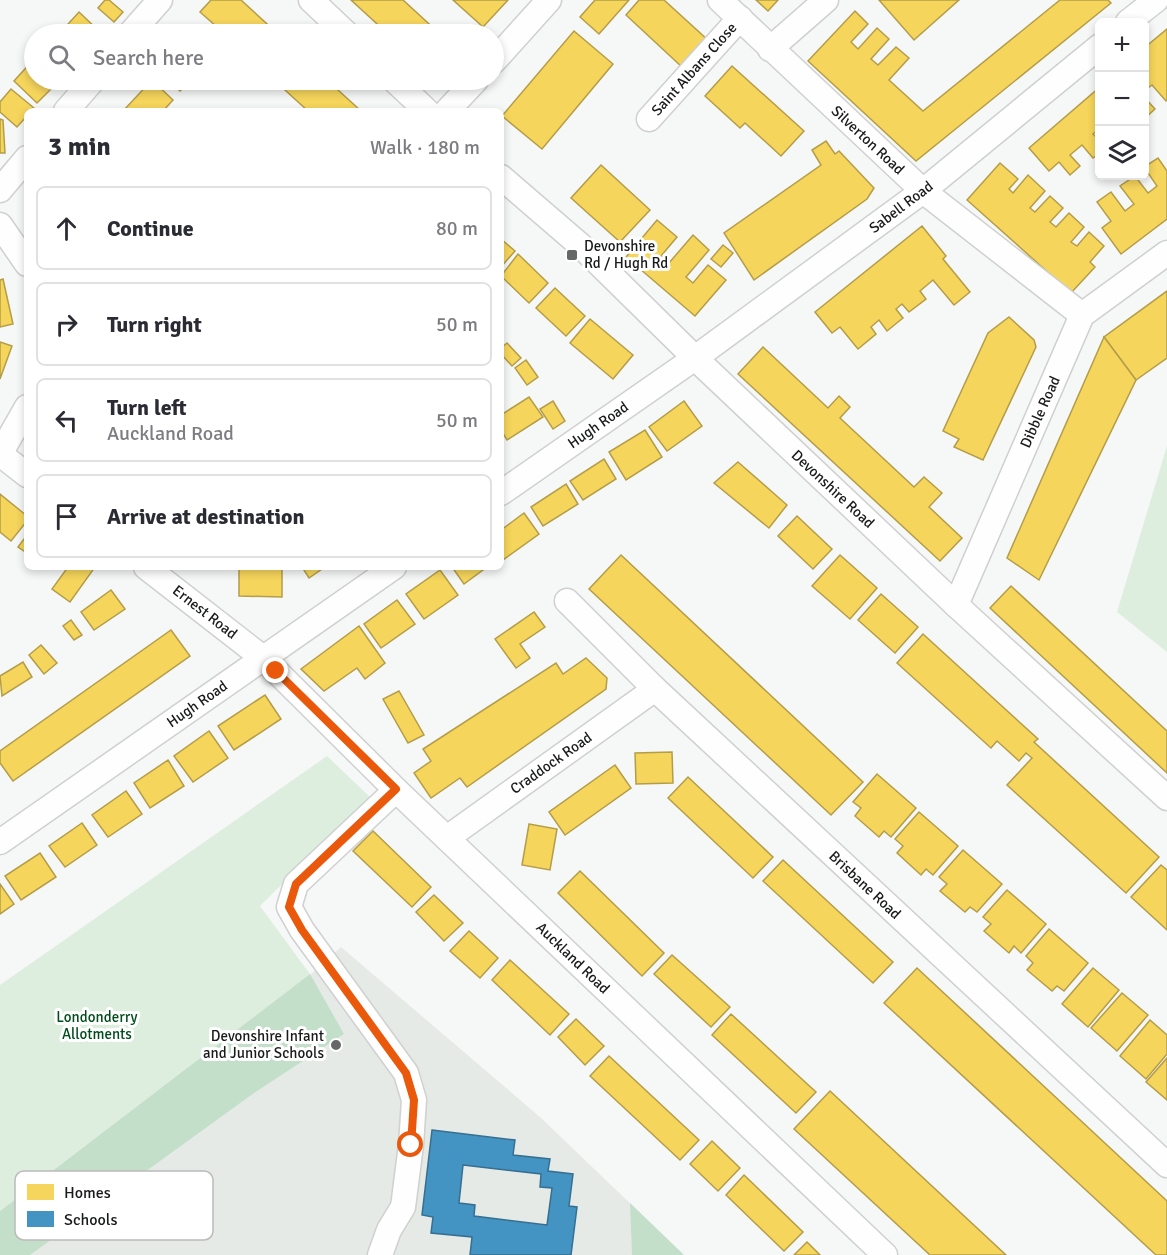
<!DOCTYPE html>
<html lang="en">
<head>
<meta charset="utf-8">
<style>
	:root { --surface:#fff; --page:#f7f7f7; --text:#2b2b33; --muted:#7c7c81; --line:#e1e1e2 }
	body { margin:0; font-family:Signika,sans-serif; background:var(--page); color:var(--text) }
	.controls { position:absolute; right:18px; top:18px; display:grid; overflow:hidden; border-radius:9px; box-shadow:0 3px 9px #0003 }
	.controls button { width:54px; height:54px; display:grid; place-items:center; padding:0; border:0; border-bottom:2px solid var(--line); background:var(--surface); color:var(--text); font:30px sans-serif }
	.stop { position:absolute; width:18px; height:18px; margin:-14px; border:4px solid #ea580c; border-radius:50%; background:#fff }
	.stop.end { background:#ea580c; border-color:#fff; box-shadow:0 2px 6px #0008 }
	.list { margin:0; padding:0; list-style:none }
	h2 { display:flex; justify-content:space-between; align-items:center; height:78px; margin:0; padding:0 24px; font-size:26px }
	h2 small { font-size:20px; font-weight:400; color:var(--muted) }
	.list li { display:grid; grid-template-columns:39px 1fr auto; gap:18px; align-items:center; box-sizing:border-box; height:84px; margin:0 12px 12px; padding:0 12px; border:2px solid var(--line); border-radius:9px }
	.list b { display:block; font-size:22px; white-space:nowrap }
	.list p { margin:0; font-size:20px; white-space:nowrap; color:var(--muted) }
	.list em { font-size:20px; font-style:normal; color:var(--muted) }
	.icon { flex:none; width:33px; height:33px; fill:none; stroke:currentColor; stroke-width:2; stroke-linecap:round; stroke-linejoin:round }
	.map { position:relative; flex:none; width:1167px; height:1255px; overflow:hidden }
	.search { position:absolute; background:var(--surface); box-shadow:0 3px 9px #0003; left:24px; top:24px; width:480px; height:66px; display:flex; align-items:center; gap:15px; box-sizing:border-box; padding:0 21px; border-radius:33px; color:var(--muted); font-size:22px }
	.panel { position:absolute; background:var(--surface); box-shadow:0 3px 9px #0003; left:24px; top:108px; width:480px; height:462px; border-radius:9px }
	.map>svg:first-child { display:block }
	.built { fill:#e5eae6 }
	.green { fill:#ddeedf }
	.forest { fill:#c4dfc9 }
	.homes { fill:#f6d55c; stroke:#b49d48; stroke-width:1.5 }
	.schools { fill:#4393c3; stroke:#366f90; stroke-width:1.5; fill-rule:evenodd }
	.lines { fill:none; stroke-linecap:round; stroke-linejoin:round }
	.minor-casing { stroke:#cfd0cf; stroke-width:27 }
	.minor { stroke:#fefefe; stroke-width:24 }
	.route { stroke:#ea580c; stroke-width:8 }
	.poi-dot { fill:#666867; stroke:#fff; stroke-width:2 }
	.labels { text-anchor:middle; stroke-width:6; stroke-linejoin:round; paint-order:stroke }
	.street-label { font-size:15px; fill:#191b1a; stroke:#fff }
	.poi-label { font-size:15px; fill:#191b1a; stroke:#fff; text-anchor:start }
	.park-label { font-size:15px; fill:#004d1c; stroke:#fff }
	.key { fill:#fff; stroke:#babbba; stroke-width:1.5 }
	.key-label { font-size:16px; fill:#191b1a }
</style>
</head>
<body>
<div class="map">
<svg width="1167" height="1255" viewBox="0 0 1167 1255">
	<rect width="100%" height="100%" fill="#f6f8f7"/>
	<polygon class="built" points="341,947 540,1117 684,1255 0,1255"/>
	<g class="green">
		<polygon points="1167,446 1167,652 1117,612"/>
		<polygon points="327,756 370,797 260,906 310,974 0,1211 0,985"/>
	</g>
	<g class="forest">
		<polygon points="310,974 344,1034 254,1093 30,1255 0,1255 0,1211"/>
		<polygon points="630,1203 684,1255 632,1255"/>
	</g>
	<g class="homes">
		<polygon points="105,0 109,0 123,12 114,22 98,8"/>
		<polygon points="211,0 241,0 278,34 225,34 200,12"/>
		<polygon points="351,0 403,0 440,34 388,34"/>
		<polygon points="453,0 508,0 483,27"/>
		<polygon points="595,0 629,0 599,34 580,17"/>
		<polygon points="639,0 664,0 709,41 683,68 626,15"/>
		<polygon points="756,0 778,0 768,11"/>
		<polygon points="879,0 959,0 914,40"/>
		<polygon points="1060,0 1108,0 1111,3 916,161 808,61 855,11 868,24 851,42 858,49 877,28 889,39 871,59 878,65 896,47 909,58 889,80 923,111"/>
		<polygon points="79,12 101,33 100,34 59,34"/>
		<polygon points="202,26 210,34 194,34"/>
		<polygon points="1167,29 1167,100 1166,101 1152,85 1144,91 1144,48"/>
		<polygon points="574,31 613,64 542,149 502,116"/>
		<polygon points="34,59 34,80 60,80 37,103 14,81"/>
		<polygon points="732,66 804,131 781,156 745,123 740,128 705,96"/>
		<polygon points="152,80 173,100 163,111 123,111"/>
		<polygon points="168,80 191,80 180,91"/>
		<polygon points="274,80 327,80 361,111 308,111"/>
		<polygon points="1100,87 1100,128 1093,134 1100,141 1100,153 1093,158 1082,145 1070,155 1080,166 1070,175 1059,162 1049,171 1029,148"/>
		<polygon points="11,89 34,108 27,111 27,116 17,127 0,112 0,102"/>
		<polygon points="1144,97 1155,109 1144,119"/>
		<polygon points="0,119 3,120 5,153 0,153"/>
		<polygon points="826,141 835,154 839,151 874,188 867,199 754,280 724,233 821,165 812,150"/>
		<polygon points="1158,158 1167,171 1167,219 1121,254 1102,228 1111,221 1097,202 1111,192 1125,211 1134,204 1120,186 1135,176 1148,193 1157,186 1144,167"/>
		<polygon points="1000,163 1018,179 1009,189 1013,193 1028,175 1045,191 1030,208 1035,212 1050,196 1063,208 1050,222 1056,227 1069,213 1084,227 1071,242 1077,246 1089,232 1104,246 1090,262 1095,267 1071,293 967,200"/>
		<polygon points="601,165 650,210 620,242 571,198"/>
		<polygon points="657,220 677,237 661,256 669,263 693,235 709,250 686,277 693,283 708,265 726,280 695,316 626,257"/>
		<polygon points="922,226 946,256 943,259 970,292 954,305 933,280 920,291 926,299 909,312 902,304 896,309 903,318 887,331 879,320 871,327 876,334 858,349 840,327 832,333 815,312"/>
		<polygon points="501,239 515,251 501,267"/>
		<polygon points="723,245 733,253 721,267 711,259"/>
		<polygon points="518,254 548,283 529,303 501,276"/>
		<polygon points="3,279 13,324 0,327 0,280"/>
		<polygon points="555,288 585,316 566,336 536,308"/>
		<polygon points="1167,291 1167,358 1136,380 1104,337"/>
		<polygon points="1009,317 1034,340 1036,347 983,460 954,447 959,439 943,431 988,333"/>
		<polygon points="590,319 633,355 613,379 570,343"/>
		<polygon points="1104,337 1136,380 1039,580 1007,558"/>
		<polygon points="0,342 12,346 0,379"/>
		<polygon points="507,343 521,358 512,366 501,354 501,348"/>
		<polygon points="763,347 828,408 839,396 850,407 840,418 914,487 924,477 942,493 929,507 962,538 940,561 738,374"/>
		<polygon points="526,360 538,377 527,385 515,368"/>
		<polygon points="529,397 543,417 507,440 501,430 501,415"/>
		<polygon points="553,401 565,421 553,429 540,409"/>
		<polygon points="684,401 702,426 667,451 649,427"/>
		<polygon points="645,430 662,457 626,480 609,452"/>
		<polygon points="604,459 616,479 583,500 570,481"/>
		<polygon points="738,462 787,505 769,528 714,483"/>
		<polygon points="566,484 578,504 543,526 531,507"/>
		<polygon points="0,494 27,516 27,521 11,541 0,532"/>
		<polygon points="524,513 539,534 503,560 501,530"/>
		<polygon points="797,516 832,549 813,569 778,536"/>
		<polygon points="27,535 27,553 18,547"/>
		<polygon points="621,555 863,782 831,815 589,589"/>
		<polygon points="840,555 877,588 850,619 812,586"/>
		<polygon points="68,567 95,567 70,602 52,589"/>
		<polygon points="239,567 282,567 282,597 239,596"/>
		<polygon points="302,567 325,567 309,578"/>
		<polygon points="452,567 487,567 464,584"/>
		<polygon points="440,570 458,595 424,619 406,594"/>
		<polygon points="1011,586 1167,731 1167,773 990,608"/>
		<polygon points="111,590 125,609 94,630 81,612"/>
		<polygon points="881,594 918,627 895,653 858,620"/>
		<polygon points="397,600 415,624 381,648 364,624"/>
		<polygon points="534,612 545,627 520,644 530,658 516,668 495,639"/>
		<polygon points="71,620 82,635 74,640 63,626"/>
		<polygon points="359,626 385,663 365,679 357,668 324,691 301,669"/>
		<polygon points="171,630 190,656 13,781 0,763 0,751"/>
		<polygon points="923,634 1038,739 1034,742 1159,857 1126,893 1007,785 1032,758 1026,753 1019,761 997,741 991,748 897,663"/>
		<polygon points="41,645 57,663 44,674 29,655"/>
		<polygon points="586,658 607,678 606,689 467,787 460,778 431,798 414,773 431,761 423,749 556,663 563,674"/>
		<polygon points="23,662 32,677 2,696 0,676"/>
		<polygon points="399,691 424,735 408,743 383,699"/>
		<polygon points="265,695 281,719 234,750 218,726"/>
		<polygon points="209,731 228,758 193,782 174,756"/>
		<polygon points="672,752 673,783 636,784 635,753"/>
		<polygon points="168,760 184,786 150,808 134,783"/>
		<polygon points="615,765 631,788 565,835 549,812"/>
		<polygon points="877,774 916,808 891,837 884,831 879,837 855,816 861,808 853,802"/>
		<polygon points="688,777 773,857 753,878 668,798"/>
		<polygon points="126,791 142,814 108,837 92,815"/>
		<polygon points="919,812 958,846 933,875 926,869 921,875 897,853 903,846 895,839"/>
		<polygon points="82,823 97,845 65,867 49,846"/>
		<polygon points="529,824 557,829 550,870 522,865"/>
		<polygon points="373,831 431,887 412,907 353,851"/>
		<polygon points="963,850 1002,884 977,912 970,907 965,912 940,891 947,884 939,877"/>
		<polygon points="40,853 56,877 21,900 5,876"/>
		<polygon points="783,860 893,962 873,983 763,881"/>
		<polygon points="1161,865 1167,870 1167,930 1131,897"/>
		<polygon points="580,871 664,953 642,976 558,893"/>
		<polygon points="0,884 14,904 0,914"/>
		<polygon points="1007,890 1046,924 1021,953 1014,946 1009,953 984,931 991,924 983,917"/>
		<polygon points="434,895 463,923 444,941 416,912"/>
		<polygon points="1049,929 1088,963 1064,991 1057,986 1052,991 1027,970 1033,963 1026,956"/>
		<polygon points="469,931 498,958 480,978 450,951"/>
		<polygon points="672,955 730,1007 711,1027 654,974"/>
		<polygon points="510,960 569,1014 550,1035 492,980"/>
		<polygon points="917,968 1167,1201 1167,1255 1156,1255 884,1003"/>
		<polygon points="1093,968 1119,990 1088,1027 1062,1004"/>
		<polygon points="1122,993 1148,1015 1117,1051 1091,1028"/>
		<polygon points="731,1014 816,1092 796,1113 712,1035"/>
		<polygon points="576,1019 604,1046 585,1065 558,1037"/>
		<polygon points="1150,1020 1167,1035 1167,1054 1146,1079 1120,1056"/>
		<polygon points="609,1056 699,1140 680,1160 590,1076"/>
		<polygon points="1167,1058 1167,1100 1146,1082"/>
		<polygon points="830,1091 1006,1255 930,1255 794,1129"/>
		<polygon points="712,1141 740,1168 718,1191 690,1164"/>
		<polygon points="744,1175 803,1232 784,1251 726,1195"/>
		<polygon points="807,1242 820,1255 794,1255"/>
	</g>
	<path class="schools" d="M432,1130L515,1140L513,1155L550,1159L548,1171L573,1174L569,1206L577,1207L571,1255H470L472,1237L431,1233L433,1217L422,1215ZM463,1165L541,1174L540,1187L552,1188L547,1225L474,1216L475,1205L459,1203Z"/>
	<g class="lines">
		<g class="minor-casing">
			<g id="minor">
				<polyline points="311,0 347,34"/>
				<polyline points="720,0 923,191 1082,315"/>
				<polyline points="1128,22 1156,0"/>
				<polyline points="130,34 160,0"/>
				<polyline points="770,49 826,0"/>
				<polyline points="494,61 549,0"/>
				<polyline points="394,80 427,111"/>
				<polyline points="66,111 93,80"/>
				<polyline points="447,111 476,80"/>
				<polyline points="649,119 740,18"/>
				<polyline points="501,177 580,245 695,358 956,605 1167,798"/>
				<polyline points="0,190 27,158"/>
				<polyline points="0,225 27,264"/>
				<polyline points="0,454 27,407"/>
				<polyline points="0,454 27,475"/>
				<polyline points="501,493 695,358 923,191 1100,46"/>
				<polyline points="146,567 263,658 396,790 885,1255"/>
				<polyline points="567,601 655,689 1167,1165"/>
				<polyline points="956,605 1082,315 1167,253"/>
				<polyline points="447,838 655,689"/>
				<polyline points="0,842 394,567"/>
				<polyline points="380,1255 389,1230 403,1207 411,1145 414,1100 406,1073 302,930 289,907 296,884 396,790"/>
			</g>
		</g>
		<use href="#minor" class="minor"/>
	</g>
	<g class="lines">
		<polyline class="route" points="276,671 396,789 296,884 289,907 302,930 406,1073 414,1100 411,1145"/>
	</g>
	<g class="poi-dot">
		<rect x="566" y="249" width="12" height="12" rx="3"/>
		<circle cx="336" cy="1045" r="6"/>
	</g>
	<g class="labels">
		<g class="street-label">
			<text transform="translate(694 69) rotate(-48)" y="5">Saint Albans Close</text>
			<text transform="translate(868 140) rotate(43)" y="5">Silverton Road</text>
			<text transform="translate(901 207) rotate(-37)" y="5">Sabell Road</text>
			<text transform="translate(1040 412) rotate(-66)" y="5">Dibble Road</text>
			<text transform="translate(598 425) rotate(-35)" y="5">Hugh Road</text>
			<text transform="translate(833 489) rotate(43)" y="5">Devonshire Road</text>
			<text transform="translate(205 612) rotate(38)" y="5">Ernest Road</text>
			<text transform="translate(197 704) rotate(-35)" y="5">Hugh Road</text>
			<text transform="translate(551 763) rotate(-35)" y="5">Craddock Road</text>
			<text transform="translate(865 885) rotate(43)" y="5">Brisbane Road</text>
			<text transform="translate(573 958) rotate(44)" y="5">Auckland Road</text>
		</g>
		<g class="poi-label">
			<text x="584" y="251">Devonshire<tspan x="584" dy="17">Rd / Hugh Rd</tspan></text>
			<text x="324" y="1041" text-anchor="end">Devonshire Infant<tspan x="324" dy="17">and Junior Schools</tspan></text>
		</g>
		<g class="park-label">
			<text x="97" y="1022">Londonderry<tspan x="97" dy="17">Allotments</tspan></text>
		</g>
	</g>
	<rect x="15" y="1171" width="198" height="69" rx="9" class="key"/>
	<rect x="27" y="1184" width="27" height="16" fill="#f6d55c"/>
	<rect x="27" y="1211" width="27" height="16" fill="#4393c3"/>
	<g class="key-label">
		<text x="64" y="1198">Homes</text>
		<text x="64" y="1225">Schools</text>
	</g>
</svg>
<div class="controls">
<button>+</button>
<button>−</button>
<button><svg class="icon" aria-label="layers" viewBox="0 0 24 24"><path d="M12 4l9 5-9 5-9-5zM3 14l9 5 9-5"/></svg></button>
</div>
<div class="stop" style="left:411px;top:1145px"></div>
<div class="stop end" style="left:276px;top:671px"></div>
<div class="search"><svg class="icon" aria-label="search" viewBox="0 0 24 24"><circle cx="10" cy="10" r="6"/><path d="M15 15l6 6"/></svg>Search here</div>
<section class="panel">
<h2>3 min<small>Walk · 180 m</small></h2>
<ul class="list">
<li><svg class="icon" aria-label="ahead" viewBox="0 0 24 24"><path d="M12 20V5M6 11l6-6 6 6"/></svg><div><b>Continue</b></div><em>80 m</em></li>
<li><svg class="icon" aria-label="right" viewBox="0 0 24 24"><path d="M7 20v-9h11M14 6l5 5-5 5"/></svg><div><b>Turn right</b></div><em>50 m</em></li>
<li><svg class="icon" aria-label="left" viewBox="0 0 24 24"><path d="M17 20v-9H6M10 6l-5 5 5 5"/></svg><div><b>Turn left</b><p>Auckland Road</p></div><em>50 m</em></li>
<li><svg class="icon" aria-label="arrive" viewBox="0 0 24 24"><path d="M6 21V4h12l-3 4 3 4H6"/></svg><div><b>Arrive at destination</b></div></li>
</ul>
</section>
</div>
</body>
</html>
